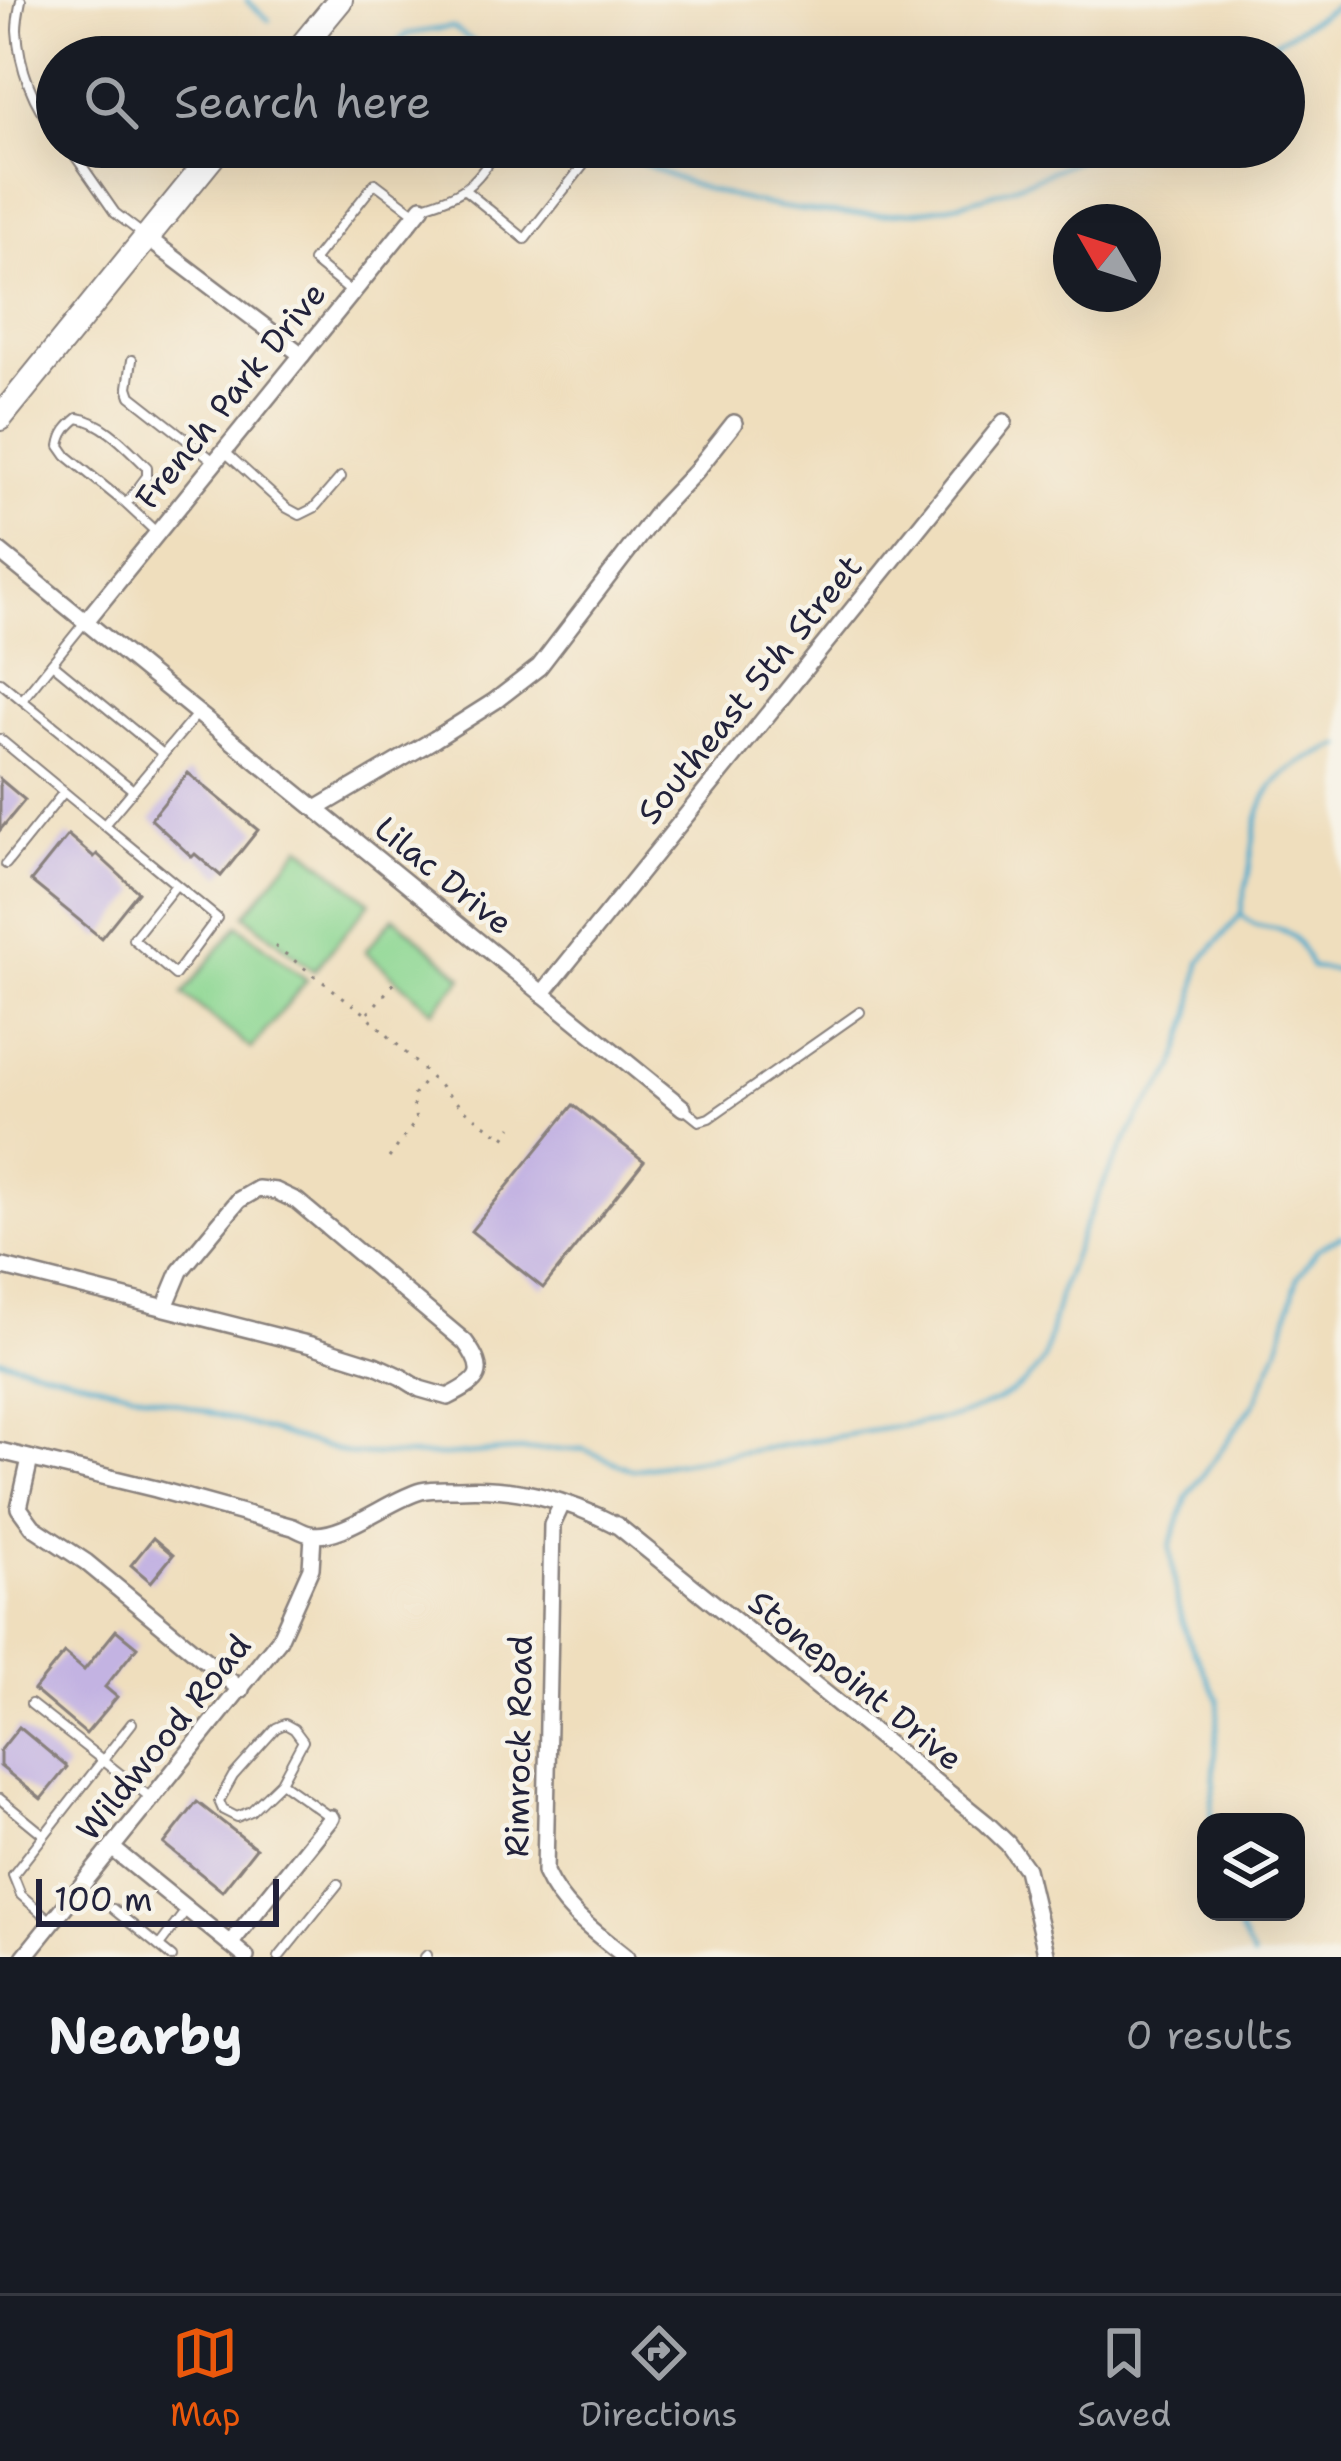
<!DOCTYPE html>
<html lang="en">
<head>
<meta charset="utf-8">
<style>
	:root { --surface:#171b24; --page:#20242c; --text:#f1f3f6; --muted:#9ea1a6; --line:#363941; --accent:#ea580c }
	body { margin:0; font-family:"Shantell Sans",sans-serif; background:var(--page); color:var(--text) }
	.controls { position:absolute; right:36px; bottom:36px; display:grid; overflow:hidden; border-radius:24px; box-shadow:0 12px 48px #0002 }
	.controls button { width:108px; height:108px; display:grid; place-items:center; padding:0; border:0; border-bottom:3px solid var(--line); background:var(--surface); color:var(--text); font:60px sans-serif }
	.compass { position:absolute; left:1053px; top:204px; width:108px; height:108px; border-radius:50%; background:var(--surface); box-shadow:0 12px 48px #0002; rotate:309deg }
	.scale { position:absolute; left:36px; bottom:30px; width:243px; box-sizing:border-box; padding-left:12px; border:6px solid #22223b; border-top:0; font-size:33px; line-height:42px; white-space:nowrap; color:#22223b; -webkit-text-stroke:9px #f7f3e8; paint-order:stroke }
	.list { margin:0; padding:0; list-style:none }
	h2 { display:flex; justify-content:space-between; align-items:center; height:156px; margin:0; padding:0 48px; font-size:51px }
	h2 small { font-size:39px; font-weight:400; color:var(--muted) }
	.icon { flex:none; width:66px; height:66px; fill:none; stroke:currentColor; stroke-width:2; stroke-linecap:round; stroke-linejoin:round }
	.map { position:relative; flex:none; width:1341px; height:1957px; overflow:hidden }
	.search { position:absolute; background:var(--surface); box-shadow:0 12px 48px #0002; left:36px; right:36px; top:36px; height:132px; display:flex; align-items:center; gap:30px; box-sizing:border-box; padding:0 42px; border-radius:66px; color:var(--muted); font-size:45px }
	.sheet { height:336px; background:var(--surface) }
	nav { display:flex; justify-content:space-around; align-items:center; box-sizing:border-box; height:168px; border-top:3px solid var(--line); background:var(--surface); font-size:33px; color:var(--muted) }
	nav a { display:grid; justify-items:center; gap:6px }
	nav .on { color:var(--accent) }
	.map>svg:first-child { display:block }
	.green { fill:#8dd793; stroke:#587c67; stroke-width:3 }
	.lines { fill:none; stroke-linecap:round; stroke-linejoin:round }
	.stream { stroke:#4daacb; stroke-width:4.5 }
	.building { fill:#c3b3e2 }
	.service-casing { stroke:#88807c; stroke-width:12 }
	.minor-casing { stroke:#88807c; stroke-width:20 }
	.primary-casing { stroke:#88807c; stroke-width:28 }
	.path { stroke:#88807c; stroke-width:3; stroke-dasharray:3 9; stroke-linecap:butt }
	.service { stroke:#fff; stroke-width:8 }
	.minor { stroke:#fff; stroke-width:15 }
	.primary { stroke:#fff; stroke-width:24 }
	.labels { text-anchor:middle; stroke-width:9; stroke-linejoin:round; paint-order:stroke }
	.street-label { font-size:33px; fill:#22223b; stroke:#f7f3e8 }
</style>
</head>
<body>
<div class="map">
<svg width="1341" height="1957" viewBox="0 0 1341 1957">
	<rect width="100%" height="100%" fill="#f7f3e8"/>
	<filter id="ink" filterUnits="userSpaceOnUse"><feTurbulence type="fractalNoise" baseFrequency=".00833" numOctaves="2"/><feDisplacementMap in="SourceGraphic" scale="24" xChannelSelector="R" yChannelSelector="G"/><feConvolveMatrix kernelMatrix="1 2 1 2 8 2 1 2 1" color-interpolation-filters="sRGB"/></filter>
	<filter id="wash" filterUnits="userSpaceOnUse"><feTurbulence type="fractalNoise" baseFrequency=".004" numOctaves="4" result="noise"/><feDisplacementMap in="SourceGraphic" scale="48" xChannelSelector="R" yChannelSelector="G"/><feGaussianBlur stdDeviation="2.7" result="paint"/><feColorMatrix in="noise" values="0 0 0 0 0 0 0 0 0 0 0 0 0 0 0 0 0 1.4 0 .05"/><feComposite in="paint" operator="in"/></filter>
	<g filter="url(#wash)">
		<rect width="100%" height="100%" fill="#efdebd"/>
		<g class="green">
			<polygon points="301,846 370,902 314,971 245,915"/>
			<polygon points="394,917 463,977 433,1011 365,951"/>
			<polygon points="238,925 307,980 251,1049 183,994"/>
		</g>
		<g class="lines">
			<g class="stream">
				<polyline points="246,0 269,20"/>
				<polyline points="381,57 407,34 452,27 497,57"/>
				<polyline points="1250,57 1341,3"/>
				<path d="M614,147C707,205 850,230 958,204C1008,192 1057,170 1103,147"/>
				<path d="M1241,914C1242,898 1248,883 1250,866C1259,790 1269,772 1341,745"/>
				<path d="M1241,914C1255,928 1262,925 1279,929C1297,933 1305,953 1312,968L1341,971"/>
				<path d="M0,1359L180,1404L349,1454L445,1456L505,1451L583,1449L633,1470L956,1417C988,1406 1026,1391 1044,1359L1061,1289L1081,1234L1107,1176L1140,1115L1174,1069L1179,1054L1191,1016L1200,963L1241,914"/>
				<polyline points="1211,1822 1219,1701 1189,1641 1178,1607 1170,1547 1187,1497 1256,1401 1280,1343 1298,1276 1318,1249 1341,1236"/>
				<polyline points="1230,1912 1253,1957"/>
			</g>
		</g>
		<g id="blocks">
			<g class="building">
				<polygon points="188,773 258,830 221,876 195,854 192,857 151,819"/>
				<polygon points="0,779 25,800 0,830"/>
				<polygon points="68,835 94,857 97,854 138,892 101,938 31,881"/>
				<polygon points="573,1105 644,1161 543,1288 471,1231"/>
				<polygon points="153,1538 173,1555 151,1582 131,1565"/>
				<polygon points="116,1630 137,1647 105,1687 117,1697 86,1734 34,1690 64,1653 84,1670"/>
				<polygon points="19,1727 67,1767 41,1799 0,1766 0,1751"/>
				<polygon points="197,1802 256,1848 222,1891 164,1844"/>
			</g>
		</g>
	</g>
	<g filter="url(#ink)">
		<use href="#blocks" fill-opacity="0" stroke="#88807c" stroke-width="3"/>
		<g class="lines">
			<g class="service-casing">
				<g id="service">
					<path d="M21,0C19,10 17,21 17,30C19,66 33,106 57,132"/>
					<polyline points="69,147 115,213 145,236"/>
					<polyline points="465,190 525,239 589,158"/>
					<path d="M423,206C471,192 472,184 501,147"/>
					<polyline points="351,292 313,261 375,183 416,214"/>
					<polyline points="132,360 128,387 131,396 214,461"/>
					<polyline points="225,452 287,508 300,515 314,508 341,477"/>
					<path d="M126,504L147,476V467C128,449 105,422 78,418C68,426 62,433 60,446L67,456L126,504L156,532"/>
					<polyline points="52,663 163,754"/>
					<polyline points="0,682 22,700 85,622"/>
					<polyline points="22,700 133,790"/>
					<polyline points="0,739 104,825 197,714"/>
					<polyline points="104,825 217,918 175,975 133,939 176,885"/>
					<polyline points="6,864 64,792"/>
					<polyline points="684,1109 699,1121 709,1118 860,1012"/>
					<polyline points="31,1704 151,1798"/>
					<polyline points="281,1782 303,1741 294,1729 285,1724 276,1728 233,1776 219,1801 223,1810 237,1817 251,1811 281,1782 330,1817"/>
					<polyline points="0,1799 44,1835"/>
					<polyline points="113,1909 172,1957"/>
					<polyline points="51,1921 21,1895 13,1875 132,1723"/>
					<polyline points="159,1946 187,1909"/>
					<polyline points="279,1957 338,1884"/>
					<polyline points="425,1957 427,1955"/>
				</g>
			</g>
			<g class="minor-casing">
				<g id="minor">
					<polyline points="146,237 302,355"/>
					<polyline points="0,552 683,1108"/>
					<polyline points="86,621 422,207"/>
					<polyline points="316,809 435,739 495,701 539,667 660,509 696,471 734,423"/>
					<polyline points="542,994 1004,422"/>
					<path d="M0,1266L311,1345L375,1365L401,1377L420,1389L448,1397C480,1381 488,1373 465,1342L297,1201L276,1191L258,1189L239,1200L180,1271L165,1307"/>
					<path d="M0,1451L156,1489L293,1527C299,1530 304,1533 310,1534C340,1541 390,1499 421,1491C433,1488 446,1489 458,1489C517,1486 566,1499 618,1526L986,1823L1008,1844L1026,1869L1047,1957"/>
					<polyline points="30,1459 19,1508 33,1527 86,1562 241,1690"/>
					<path d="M562,1504L552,1525L545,1872C562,1910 595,1932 626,1957"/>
					<polyline points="112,1848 246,1957"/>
					<polyline points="230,1944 331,1818"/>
					<polyline points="24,1957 279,1640 311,1568 313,1536"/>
				</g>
			</g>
			<g class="primary-casing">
				<g id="primary">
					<polyline points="293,57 340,0"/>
					<polyline points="0,418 220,147"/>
				</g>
			</g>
			<g class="path">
				<polyline points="275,946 367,1015 462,1108 504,1138 512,1127"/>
				<polyline points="368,1013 397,980"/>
				<polyline points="389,1158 416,1121 412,1097 427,1078"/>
			</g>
			<use href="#service" class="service"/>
			<use href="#minor" class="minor"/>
			<use href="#primary" class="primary"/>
		</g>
	</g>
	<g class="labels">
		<g class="street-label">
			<text transform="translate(230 395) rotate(-51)" y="12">French Park Drive</text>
			<text transform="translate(749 689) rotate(-51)" y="12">Southeast 5th Street</text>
			<text transform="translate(444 875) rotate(39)" y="12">Lilac Drive</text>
			<text transform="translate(856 1680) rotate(39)" y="12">Stonepoint Drive</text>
			<text transform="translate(163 1737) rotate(-51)" y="12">Wildwood Road</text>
			<text transform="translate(518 1746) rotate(-89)" y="12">Rimrock Road</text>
		</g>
	</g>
</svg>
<div class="controls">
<button><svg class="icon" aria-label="layers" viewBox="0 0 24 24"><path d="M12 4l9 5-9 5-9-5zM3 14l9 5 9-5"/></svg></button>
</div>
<svg class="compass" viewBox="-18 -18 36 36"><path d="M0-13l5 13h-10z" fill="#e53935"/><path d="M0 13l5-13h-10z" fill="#9ea1a6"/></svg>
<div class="scale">100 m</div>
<div class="search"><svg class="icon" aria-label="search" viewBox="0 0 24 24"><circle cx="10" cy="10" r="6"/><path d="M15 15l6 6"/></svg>Search here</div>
</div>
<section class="sheet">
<h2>Nearby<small>0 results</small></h2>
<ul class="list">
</ul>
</section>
<nav>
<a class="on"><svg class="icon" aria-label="map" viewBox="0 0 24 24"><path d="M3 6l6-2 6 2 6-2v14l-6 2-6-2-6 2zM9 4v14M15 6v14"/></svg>Map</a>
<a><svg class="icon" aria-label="directions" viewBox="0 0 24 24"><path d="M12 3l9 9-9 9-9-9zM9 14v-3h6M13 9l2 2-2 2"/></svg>Directions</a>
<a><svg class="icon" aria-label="saved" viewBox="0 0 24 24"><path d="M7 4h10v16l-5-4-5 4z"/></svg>Saved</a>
</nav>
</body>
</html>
